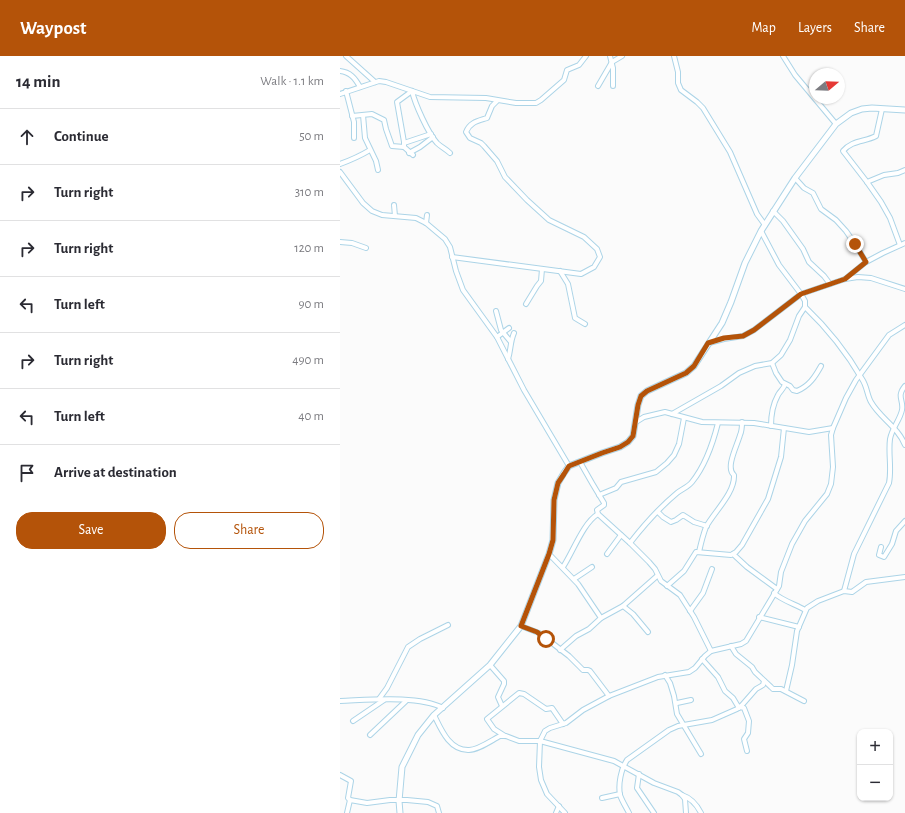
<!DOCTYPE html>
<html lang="en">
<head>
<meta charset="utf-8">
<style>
	:root { --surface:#fff; --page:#f2f2f3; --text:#2b2b33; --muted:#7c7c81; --line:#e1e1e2; --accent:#b45309 }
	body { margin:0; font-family:"Alegreya Sans",sans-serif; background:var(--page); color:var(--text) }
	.controls { position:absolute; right:12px; bottom:12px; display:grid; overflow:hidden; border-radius:8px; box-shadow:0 1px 3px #0004 }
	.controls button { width:36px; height:36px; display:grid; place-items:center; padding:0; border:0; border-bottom:1px solid var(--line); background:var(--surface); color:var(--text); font:20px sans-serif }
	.compass { position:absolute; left:469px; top:12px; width:36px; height:36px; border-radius:50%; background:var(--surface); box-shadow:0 1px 3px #0004; rotate:71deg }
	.stop { position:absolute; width:12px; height:12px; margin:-9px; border:3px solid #b45309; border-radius:50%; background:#fff }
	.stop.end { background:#b45309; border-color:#fff; box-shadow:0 1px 4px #0008 }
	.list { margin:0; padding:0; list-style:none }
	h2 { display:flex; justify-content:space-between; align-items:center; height:52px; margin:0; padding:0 16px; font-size:17px }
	h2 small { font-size:13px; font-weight:400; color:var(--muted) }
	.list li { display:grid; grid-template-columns:26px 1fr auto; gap:12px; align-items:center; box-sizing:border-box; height:56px; padding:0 16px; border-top:1px solid var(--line) }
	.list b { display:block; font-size:15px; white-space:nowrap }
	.list em { font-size:13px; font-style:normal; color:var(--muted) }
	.actions { display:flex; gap:8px; padding:12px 16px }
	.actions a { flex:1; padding:9px 0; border:1px solid var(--accent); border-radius:16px; text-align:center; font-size:14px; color:var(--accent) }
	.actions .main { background:var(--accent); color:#fff }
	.icon { flex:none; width:22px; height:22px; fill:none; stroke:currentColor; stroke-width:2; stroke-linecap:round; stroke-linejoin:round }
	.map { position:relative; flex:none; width:565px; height:757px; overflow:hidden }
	header { display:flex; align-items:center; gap:24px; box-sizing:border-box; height:56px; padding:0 20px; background:var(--accent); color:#fff }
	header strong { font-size:19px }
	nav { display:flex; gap:22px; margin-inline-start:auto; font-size:14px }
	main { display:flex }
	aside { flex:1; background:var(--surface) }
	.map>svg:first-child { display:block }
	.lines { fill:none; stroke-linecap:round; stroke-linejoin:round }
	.minor-casing { stroke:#acd4e7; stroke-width:6 }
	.major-casing { stroke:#acd4e7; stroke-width:7 }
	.minor { stroke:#fff; stroke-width:4 }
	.major { stroke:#fff; stroke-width:5 }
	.route { stroke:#b45309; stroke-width:5 }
</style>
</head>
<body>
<header>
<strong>Waypost</strong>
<nav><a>Map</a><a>Layers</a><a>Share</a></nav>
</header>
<main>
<aside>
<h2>14 min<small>Walk · 1.1 km</small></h2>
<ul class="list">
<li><svg class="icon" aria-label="ahead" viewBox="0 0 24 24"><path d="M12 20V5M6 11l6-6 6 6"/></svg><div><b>Continue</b></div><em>50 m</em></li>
<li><svg class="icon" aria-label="right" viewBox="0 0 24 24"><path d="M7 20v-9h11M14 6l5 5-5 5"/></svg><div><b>Turn right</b></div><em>310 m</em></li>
<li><svg class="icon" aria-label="right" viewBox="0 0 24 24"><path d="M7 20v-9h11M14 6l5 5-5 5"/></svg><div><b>Turn right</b></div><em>120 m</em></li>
<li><svg class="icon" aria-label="left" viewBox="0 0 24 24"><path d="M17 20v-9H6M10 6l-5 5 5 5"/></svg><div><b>Turn left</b></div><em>90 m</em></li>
<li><svg class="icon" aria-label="right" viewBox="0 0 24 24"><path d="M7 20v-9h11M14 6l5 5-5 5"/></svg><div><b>Turn right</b></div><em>490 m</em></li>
<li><svg class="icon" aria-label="left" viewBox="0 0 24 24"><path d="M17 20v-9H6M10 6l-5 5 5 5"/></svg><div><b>Turn left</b></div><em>40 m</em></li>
<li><svg class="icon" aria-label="arrive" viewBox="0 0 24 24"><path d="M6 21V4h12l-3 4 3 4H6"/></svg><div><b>Arrive at destination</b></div></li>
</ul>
<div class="actions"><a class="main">Save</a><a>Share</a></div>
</aside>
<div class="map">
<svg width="565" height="757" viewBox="0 0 565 757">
	<rect width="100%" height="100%" fill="#fbfbfb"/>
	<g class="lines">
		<g class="minor-casing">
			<g id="minor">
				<polyline points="6,0 35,26"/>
				<polyline points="270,0 273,12 273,30"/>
				<polyline points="334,0 338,16 338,27 341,34 357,46 363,52 390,96 417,158 425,169"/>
				<polyline points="443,0 455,19 496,68"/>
				<path d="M0,15C10,16 15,22 20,31"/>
				<polyline points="258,30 272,6 282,0"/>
				<polyline points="6,35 14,66 14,82"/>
				<polyline points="0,38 39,25 46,26 90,41 146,42 176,47 196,47 201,44 224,24 227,14 239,9 246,0"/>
				<path d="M542,53L536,80C525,86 512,84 503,95L527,126L541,146L550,162L560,189"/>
				<polyline points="23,59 25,82 36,105 38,114"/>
				<polyline points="12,60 32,58 44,64 46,73 52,90 64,91 73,99"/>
				<polyline points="64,87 91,78"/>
				<path d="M64,91V86L57,46L72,35C75,48 88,77 97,87C101,91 106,93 110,97"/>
				<polyline points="69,97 80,91 93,81"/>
				<path d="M0,108C11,104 20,100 30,94"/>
				<polyline points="0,116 23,147 32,155 42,159 76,162 86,167 105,183 110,191 116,215 123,234 157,281 184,334 229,410"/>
				<polyline points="455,122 464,132 473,137 481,153 496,164 506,175 515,188 526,206"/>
				<polyline points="527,126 544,119 558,117 565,114"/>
				<polyline points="54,149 55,160"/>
				<polyline points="433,155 443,165 463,193 469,206 484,220 490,228"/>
				<polyline points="86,167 87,159"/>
				<polyline points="0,186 12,187 26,192"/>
				<path d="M112,201L241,218L254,211L260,201L257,193L244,181L209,164L187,144L165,121L157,105L144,90L141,87L130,82L126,76C130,66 138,65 147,62L152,50L157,45"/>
				<polyline points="220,215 228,228 235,262 245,268"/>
				<polyline points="505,223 526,206 543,197 565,187"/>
				<polyline points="186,248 197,230 201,225 202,213"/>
				<path d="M465,251C487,272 507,297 522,323C527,330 527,339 531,346C540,362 558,371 565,389"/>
				<polyline points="156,255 161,274 171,286"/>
				<polyline points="157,281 169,272"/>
				<polyline points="369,287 384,283 403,280 414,274 461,238 505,223 518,221 531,222 565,233"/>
				<path d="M168,303C171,294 170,286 174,277"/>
				<path d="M432,307L436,317L442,326L450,330L453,334L457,335C469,330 475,321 481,310"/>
				<polyline points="332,358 381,330 399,317 415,310 432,307 441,299 450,284 459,260 465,251 465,245 461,238 439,209 421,175"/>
				<polyline points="296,366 304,361 325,356 362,366 414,367 469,376 493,372"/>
				<path d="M431,370C431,360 433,348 438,339C440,335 444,333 445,328"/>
				<polyline points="240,406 252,427 264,447 264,449 257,454 258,458 290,487 309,506 315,513 321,525 340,539 354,561 371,595"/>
				<polyline points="259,439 276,432 281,426 316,416 327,407 334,399 339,388 344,362"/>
				<polyline points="318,456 323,461 331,466 336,464 343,459 354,466 367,470"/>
				<path d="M290,487C304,469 319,452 337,437C342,433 348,431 352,426C365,410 373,387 378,367"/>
				<polyline points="541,491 539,499 544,501 552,488 556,475 565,465"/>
				<path d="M359,496C361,487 363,479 366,471C374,456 395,437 394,419C385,412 397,390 400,379C402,375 402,371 402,366"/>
				<polyline points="209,498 238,528 261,562"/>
				<polyline points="267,498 281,479"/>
				<polyline points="393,498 407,511 437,533"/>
				<path d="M223,511C233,496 243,467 258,458"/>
				<polyline points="234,523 252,511"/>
				<polyline points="327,530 344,515 356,496 391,499 396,496 402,489 428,443 441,401 444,372"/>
				<path d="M504,535L514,498L549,427C552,412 548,398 550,383C552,372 560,364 562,354C564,344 556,341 565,330"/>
				<path d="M434,537C441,544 457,549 465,554"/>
				<polyline points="283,550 293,558 308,576"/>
				<polyline points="350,555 363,537 372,513"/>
				<polyline points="419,561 459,571"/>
				<polyline points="181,570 199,577 229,600 243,614 248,614 250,615 269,640"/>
				<polyline points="391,590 396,598 412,611 415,616 431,631 433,633 441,633 464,645"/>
				<polyline points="220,594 236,580 249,573 261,562 283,550 317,520"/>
				<polyline points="362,603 378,621 385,635 393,642 399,652"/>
				<polyline points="150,609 164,625 164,628 158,641 162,650"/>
				<polyline points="325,619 330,627 334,640 337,658 361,698"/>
				<polyline points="446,635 452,609 457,575 467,552 478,545 504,535 512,536 526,526 565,521"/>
				<polyline points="39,643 47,632 68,591 80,583 108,569"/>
				<path d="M0,645C29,644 78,639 103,652"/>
				<polyline points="337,647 351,644"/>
				<polyline points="400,651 404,652 409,665 408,677 404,683 407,695"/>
				<path d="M94,659C101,673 109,694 128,694C137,695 152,684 160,680H166L179,685H200L274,705L314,727L338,736L342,739L345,743L346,757"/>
				<polyline points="13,665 44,644"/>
				<polyline points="30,679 66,645"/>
				<polyline points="165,680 154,673 147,663 179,637 184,638 206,653 212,652 223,668"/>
				<polyline points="299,718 297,732 314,757"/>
				<polyline points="0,719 11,725 8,742 10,744 27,747 50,744 67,744 88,746 97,750 99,757"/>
				<path d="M342,739C351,742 357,749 361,757"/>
				<polyline points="262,742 280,738"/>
				<polyline points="7,757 10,744"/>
				<polyline points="216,757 219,750"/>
				<polyline points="225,757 207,738 201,724 199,711 200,685 205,675 210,672 226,667 243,654 269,640 318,621 349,616 355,612 365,600 371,595 401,588 406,585 439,530 441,516 452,488 465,465 487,438 491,428 493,411 491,379 493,372 506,342 516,324 549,279 565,269"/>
				<path d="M289,757C286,751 282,745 280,739C278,728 281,713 287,704L329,674L338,670L372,664L397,653L402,649L416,633L423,629L424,625"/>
			</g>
		</g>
		<g class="major-casing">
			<polyline id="major" points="60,757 59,745 62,711 78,679 94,659 150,609 181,570 209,498 213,484 214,444 218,427 224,417 229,410 262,397 280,391 288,386 293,380 298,349 301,340 307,335 346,317 354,310 382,267 391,246 405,207 421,175 455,122 496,68 511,57 522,53 532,52 565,54"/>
		</g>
		<use href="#minor" class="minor"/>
		<use href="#major" class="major"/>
	</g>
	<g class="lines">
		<polyline class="route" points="206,583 197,576 181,570 209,498 213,484 214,444 218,427 224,418 229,410 262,397 280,391 288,386 293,380 298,349 301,340 307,335 346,317 354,310 368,287 384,282 403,280 414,274 461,238 505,223 526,206 515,188"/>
	</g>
</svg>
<div class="controls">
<button>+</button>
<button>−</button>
</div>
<svg class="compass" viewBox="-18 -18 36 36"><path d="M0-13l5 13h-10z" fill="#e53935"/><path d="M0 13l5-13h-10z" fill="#7c7c81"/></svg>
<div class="stop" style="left:206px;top:583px"></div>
<div class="stop end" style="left:515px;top:188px"></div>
</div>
</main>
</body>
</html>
